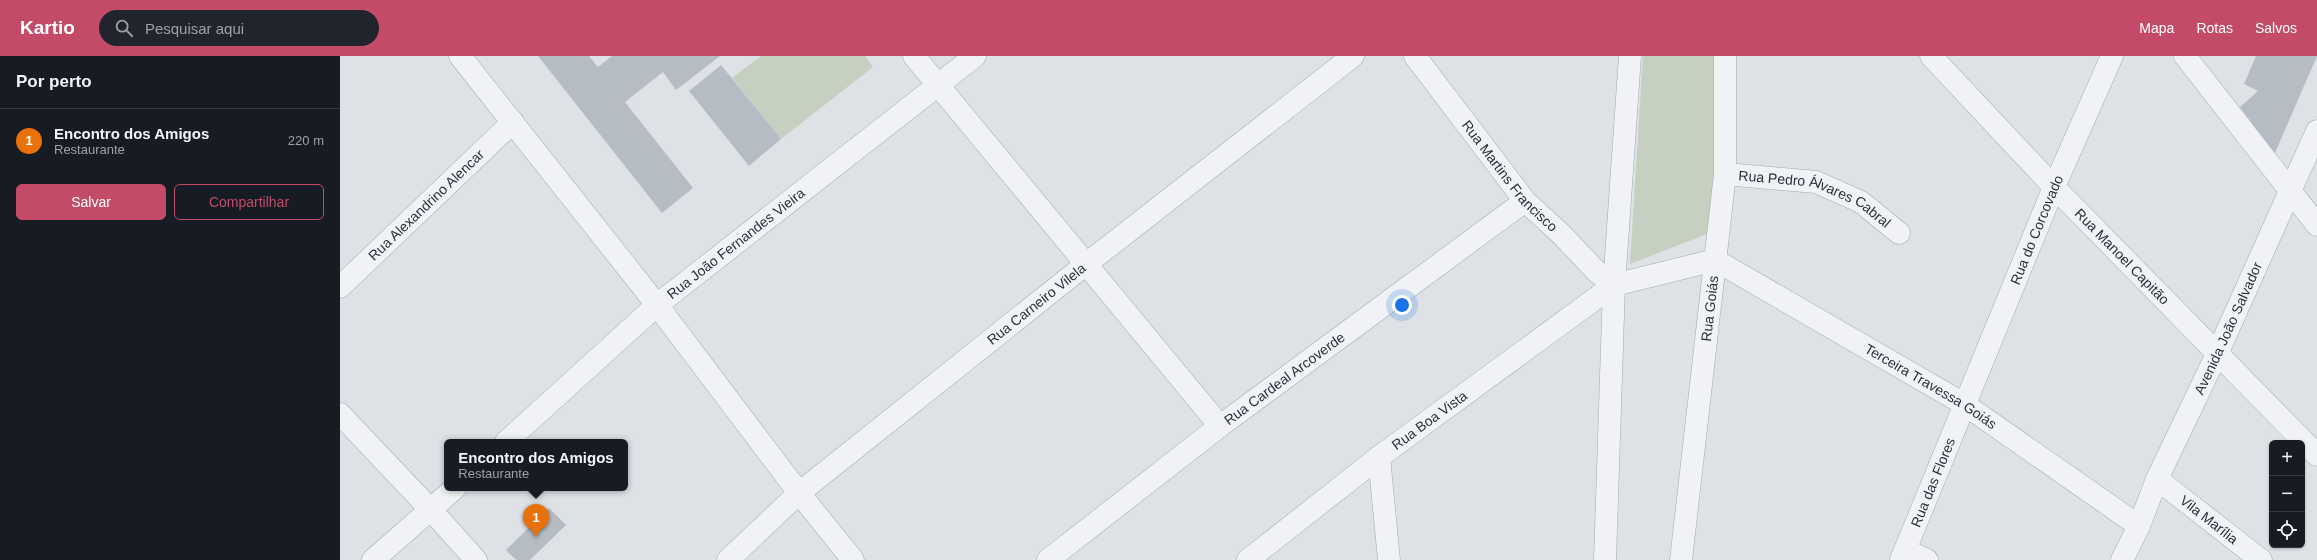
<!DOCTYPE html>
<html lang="pt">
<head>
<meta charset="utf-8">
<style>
	:root { --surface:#171b24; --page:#20242c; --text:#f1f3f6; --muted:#9ea1a6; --line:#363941; --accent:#c34b67 }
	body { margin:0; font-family:Helvetica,sans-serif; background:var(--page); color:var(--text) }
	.controls { position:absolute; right:12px; bottom:12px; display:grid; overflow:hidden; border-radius:6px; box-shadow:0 1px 3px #0004 }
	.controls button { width:36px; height:36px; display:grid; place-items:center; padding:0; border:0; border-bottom:1px solid var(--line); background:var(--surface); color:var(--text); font:20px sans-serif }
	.you { position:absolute; left:1062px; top:249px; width:14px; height:14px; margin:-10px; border:3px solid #fff; border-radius:50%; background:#1a73e8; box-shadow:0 0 0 6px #1a73e833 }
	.badge { display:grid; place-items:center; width:26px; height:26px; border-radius:50%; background:var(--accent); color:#fff; font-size:13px; font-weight:700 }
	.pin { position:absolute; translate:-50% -33px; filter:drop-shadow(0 1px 2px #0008) }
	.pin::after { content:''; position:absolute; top:21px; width:14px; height:12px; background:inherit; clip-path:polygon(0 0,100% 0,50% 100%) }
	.popup { position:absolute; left:104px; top:383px; width:184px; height:52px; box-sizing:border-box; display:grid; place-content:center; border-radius:6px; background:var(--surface); filter:drop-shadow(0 1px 3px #0005); font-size:13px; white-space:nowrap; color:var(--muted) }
	.popup b { font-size:15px; color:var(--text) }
	.popup::after { content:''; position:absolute; left:50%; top:100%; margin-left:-8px; border:8px solid transparent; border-top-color:var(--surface) }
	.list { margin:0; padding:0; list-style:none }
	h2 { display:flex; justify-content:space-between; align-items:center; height:52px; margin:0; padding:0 16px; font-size:17px }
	h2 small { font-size:13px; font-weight:400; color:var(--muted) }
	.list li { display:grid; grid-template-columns:26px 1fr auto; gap:12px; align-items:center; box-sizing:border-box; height:64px; padding:0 16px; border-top:1px solid var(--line) }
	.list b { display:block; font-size:15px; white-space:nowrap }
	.list p { margin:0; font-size:13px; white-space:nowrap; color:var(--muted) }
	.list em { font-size:13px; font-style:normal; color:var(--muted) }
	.actions { display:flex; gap:8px; padding:12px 16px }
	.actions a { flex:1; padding:9px 0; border:1px solid var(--accent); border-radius:6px; text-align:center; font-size:14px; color:var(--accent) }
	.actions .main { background:var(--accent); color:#fff }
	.icon { flex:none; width:22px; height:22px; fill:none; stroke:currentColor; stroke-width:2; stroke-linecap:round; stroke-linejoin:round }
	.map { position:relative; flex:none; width:1977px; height:504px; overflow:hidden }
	header { display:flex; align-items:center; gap:24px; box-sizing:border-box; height:56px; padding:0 20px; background:var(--accent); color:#fff }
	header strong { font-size:19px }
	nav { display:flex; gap:22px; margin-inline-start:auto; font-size:14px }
	.search { width:280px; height:36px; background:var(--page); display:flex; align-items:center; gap:10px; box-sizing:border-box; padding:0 14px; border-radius:22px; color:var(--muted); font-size:15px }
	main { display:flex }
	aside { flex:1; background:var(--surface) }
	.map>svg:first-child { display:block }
	.park { fill:#c5d0c0 }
	.building { fill:#b6bcc3 }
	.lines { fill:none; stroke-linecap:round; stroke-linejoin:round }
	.street-casing { stroke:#a4a9b0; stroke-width:23 }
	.street { stroke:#f0f2f5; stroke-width:22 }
	.labels { text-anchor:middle; stroke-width:4; stroke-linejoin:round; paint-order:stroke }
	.street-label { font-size:14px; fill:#28313c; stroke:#edf1f4 }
</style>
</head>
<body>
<header>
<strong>Kartio</strong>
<div class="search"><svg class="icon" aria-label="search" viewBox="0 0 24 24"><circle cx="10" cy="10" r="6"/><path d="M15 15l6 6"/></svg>Pesquisar aqui</div>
<nav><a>Mapa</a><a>Rotas</a><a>Salvos</a></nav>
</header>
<main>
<aside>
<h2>Por perto<small></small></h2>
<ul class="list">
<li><span class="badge" style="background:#e8710a">1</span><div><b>Encontro dos Amigos</b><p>Restaurante</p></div><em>220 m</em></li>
</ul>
<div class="actions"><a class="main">Salvar</a><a>Compartilhar</a></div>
</aside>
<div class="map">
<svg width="1977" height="504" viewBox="0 0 1977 504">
	<rect width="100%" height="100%" fill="#dee2e6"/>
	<g class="park">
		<polygon points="421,0 525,0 533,11 441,83 392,22"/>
		<polygon points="1303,0 1375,0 1375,109 1367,178 1290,208"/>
	</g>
	<g class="building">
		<polygon points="198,0 249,0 258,11 272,0 380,0 336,34 323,16 285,46 353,132 322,157"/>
		<polygon points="1916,0 1977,0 1935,97 1900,51 1918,35 1904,28"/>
		<polygon points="381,9 441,83 409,110 349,35"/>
		<polygon points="209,452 226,469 190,504 176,504 166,494"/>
	</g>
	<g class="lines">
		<g class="street-casing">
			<g id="street">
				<polyline points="120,0 317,249 459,437 513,504"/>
				<polyline points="574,0 880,370"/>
				<path id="s1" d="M1075,0L1185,145L1221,178L1258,217L1274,229"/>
				<path id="s2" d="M1591,0L1714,131L1977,399"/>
				<polyline points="1845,0 1977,169"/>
				<path id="s3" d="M1385,118L1476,126L1521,146L1559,177"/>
				<path id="s4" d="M0,231L173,66"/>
				<polyline points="0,358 91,454 136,504"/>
				<path id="s5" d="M166,386L317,249L635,0"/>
				<polyline points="1039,401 1049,504"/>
				<path id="s6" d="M1817,423L1921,504"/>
				<polyline points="1565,494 1587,504"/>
				<polyline points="33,504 115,432"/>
				<path id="s7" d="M388,504L459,437L745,209L1013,0"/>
				<path id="s8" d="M708,504L880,370L1185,145"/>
				<path id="s9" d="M908,504L1039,401L1274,229L1375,204L1624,348L1799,470"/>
				<polyline points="1265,504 1274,229 1290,0"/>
				<path id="s10" d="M1341,504L1385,118V0"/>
				<path id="s11" d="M1561,504L1714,131L1772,0"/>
				<path id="s12" d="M1782,504L1799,470L1817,423L1877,298L1977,75"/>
			</g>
		</g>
		<use href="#street" class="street"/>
	</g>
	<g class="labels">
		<g class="street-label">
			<text dy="5" stroke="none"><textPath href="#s1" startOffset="153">Rua Martins Francisco</textPath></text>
			<text dy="5" stroke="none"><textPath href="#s3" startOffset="95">Rua Pedro Álvares Cabral</textPath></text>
			<text dy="5" stroke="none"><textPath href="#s4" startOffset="119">Rua Alexandrino Alencar</textPath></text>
			<text dy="5" stroke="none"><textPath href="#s11" startOffset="357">Rua do Corcovado</textPath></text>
			<text dy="5" stroke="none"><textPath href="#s5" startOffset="304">Rua João Fernandes Vieira</textPath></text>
			<text dy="5" stroke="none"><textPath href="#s2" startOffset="277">Rua Manoel Capitão</textPath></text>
			<text dy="5" stroke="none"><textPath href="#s7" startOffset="401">Rua Carneiro Vilela</textPath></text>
			<text dy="5" stroke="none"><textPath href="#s10" startOffset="253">Rua Goiás</textPath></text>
			<text dy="5" stroke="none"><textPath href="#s12" startOffset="255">Avenida João Salvador</textPath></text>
			<text dy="5" stroke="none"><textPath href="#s8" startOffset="298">Rua Cardeal Arcoverde</textPath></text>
			<text dy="5" stroke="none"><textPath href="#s9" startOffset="812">Terceira Travessa Goiás</textPath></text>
			<text dy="5" stroke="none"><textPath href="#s9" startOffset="229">Rua Boa Vista</textPath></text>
			<text dy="5" stroke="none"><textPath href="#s11" startOffset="84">Rua das Flores</textPath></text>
			<text dy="5" stroke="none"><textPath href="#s6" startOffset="66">Vila Marília</textPath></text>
		</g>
	</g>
</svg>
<div class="controls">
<button>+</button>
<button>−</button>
<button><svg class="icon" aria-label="locate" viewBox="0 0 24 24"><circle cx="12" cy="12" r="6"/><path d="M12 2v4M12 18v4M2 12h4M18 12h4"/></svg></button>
</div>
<div class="you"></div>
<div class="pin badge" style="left:196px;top:481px;background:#e8710a">1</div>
<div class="popup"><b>Encontro dos Amigos</b>Restaurante</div>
</div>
</main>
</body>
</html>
